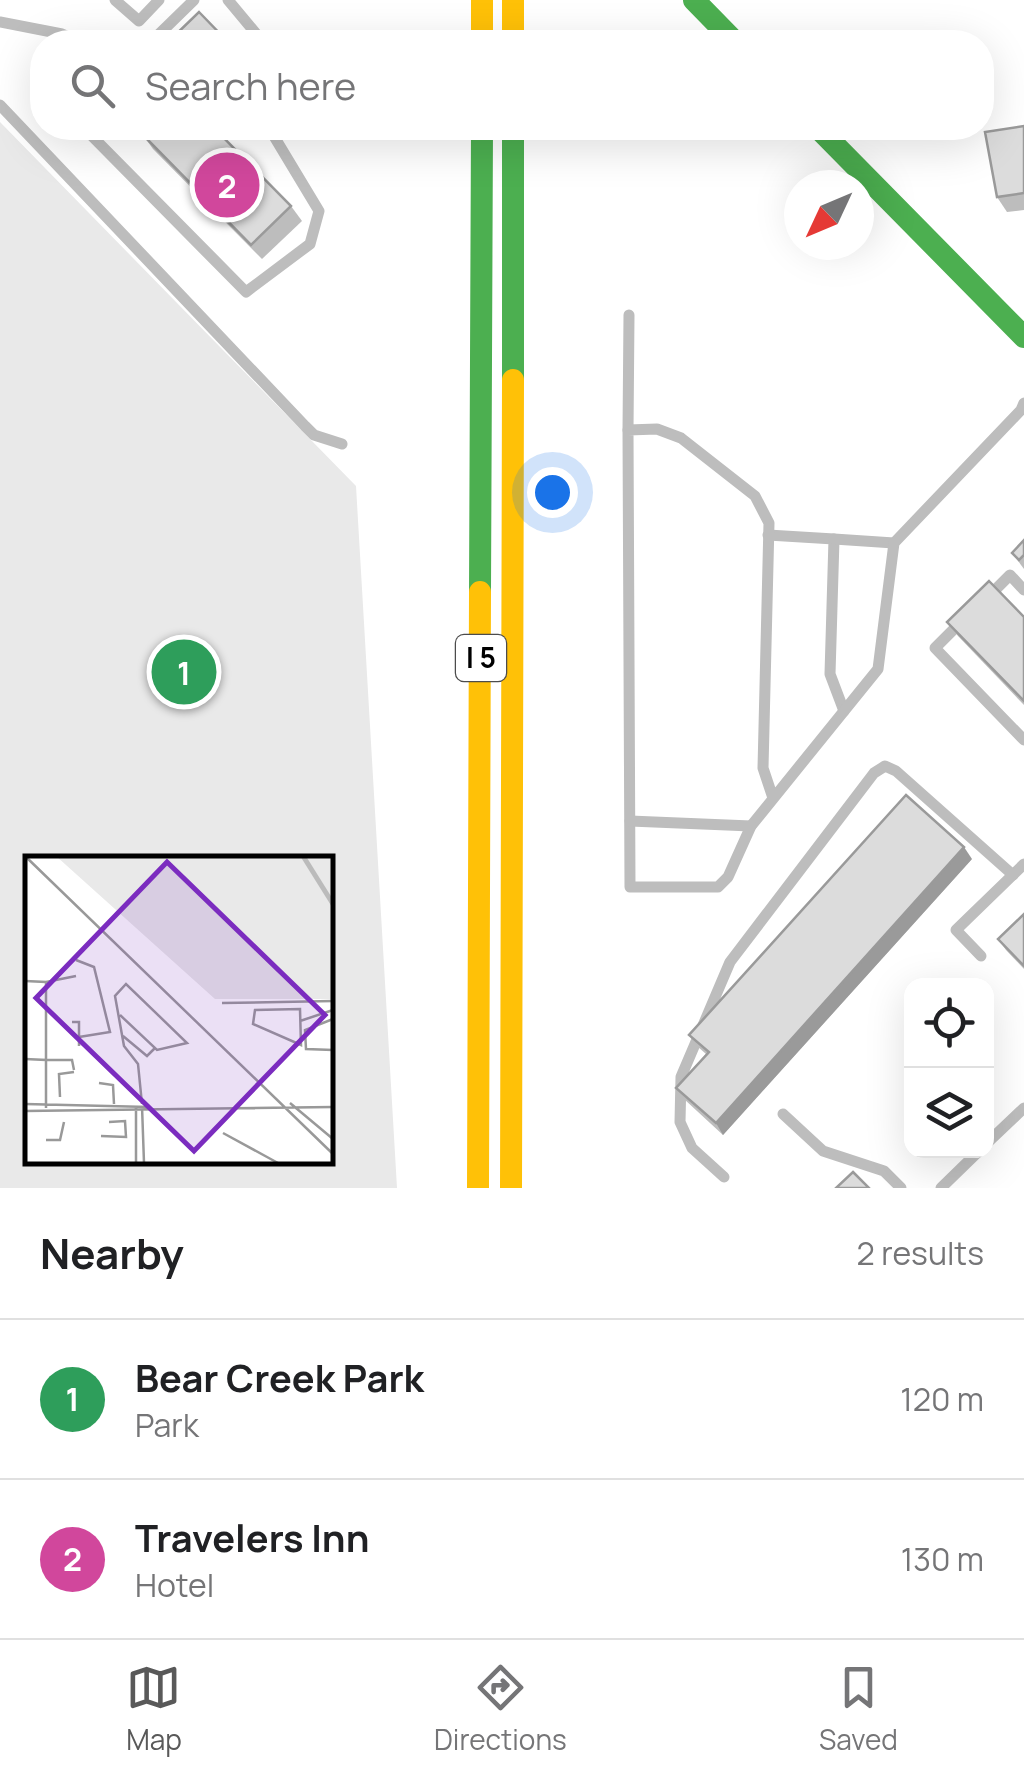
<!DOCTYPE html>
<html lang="en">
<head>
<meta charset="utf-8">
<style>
	:root { --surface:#fff; --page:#f6f6f6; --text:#202124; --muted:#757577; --line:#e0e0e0; --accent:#595959 }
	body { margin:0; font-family:Manrope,sans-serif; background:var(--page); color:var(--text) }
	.controls { position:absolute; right:30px; bottom:30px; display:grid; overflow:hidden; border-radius:20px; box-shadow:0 10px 40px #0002 }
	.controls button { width:90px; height:90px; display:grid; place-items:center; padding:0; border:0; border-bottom:2px solid var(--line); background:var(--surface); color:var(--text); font:50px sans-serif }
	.compass { position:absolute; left:784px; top:170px; width:90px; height:90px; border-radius:50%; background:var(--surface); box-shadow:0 10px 40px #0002; rotate:226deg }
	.you { position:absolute; left:552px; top:492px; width:35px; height:35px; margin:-25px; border:8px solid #fff; border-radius:50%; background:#1a73e8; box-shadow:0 0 0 15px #1a73e833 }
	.badge { display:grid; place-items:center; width:65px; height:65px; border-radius:50%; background:var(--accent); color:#fff; font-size:32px; font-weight:700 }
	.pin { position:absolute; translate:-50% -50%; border:5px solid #fff; box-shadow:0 2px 10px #0006 }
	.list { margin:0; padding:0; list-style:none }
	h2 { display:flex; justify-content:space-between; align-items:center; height:130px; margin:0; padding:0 40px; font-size:42px }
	h2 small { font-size:32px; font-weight:400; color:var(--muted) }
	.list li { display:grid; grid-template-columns:65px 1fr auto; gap:30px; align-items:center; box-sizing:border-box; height:160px; padding:0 40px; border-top:2px solid var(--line) }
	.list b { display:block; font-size:38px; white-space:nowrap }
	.list p { margin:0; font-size:32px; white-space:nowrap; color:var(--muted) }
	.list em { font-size:32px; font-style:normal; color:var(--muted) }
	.icon { flex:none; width:55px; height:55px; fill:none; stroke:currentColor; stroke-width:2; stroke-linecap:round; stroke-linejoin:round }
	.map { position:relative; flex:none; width:1024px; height:1188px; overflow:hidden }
	.search { position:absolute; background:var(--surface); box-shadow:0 10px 40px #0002; left:30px; right:30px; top:30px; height:110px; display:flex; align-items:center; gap:25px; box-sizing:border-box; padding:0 35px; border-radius:40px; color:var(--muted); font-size:38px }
	.sheet { height:450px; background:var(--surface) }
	nav { display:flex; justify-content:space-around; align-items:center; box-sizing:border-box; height:140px; border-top:2px solid var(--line); background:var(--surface); font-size:28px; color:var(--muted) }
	nav a { display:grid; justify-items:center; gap:5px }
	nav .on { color:var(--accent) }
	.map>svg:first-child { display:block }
	.green { fill:#e9e9e9; fill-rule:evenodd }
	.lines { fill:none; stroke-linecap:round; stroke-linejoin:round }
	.lane { stroke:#bdbdbd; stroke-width:11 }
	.fast { stroke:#4caf50; stroke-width:22 }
	.slow { stroke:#ffc107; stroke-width:22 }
	.wall { fill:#bdbdbd }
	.shaded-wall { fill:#9a9a9a }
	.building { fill:#dcdcdc; stroke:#9a9a9a; stroke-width:2.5 }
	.labels { text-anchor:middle; stroke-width:9; stroke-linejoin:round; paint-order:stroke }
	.shield { fill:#fff; stroke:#4c4c4c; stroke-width:2.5 }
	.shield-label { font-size:28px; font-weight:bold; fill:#000 }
	.inset-river { fill:none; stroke:#bbb; stroke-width:5 }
	.inset-road { fill:none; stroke:#999; stroke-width:2.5 }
	.view { fill:#7b2cbf; fill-opacity:0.15; stroke:#7b2cbf; stroke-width:5 }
	.inset-edge { fill:none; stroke:#000; stroke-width:5 }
</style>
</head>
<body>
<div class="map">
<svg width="1024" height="1188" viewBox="0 0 1024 1188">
	<rect width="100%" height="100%" fill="#fff"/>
	<path class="green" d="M0,122L356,486L397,1188H0ZM28,858H330V1160H28Z"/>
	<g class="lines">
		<g class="lane">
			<polyline points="115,0 139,21 159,0"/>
			<polyline points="228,0 258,36 259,42"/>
			<polyline points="0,22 62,34 81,42"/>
			<polyline points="151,42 194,0"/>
			<polyline points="0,105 305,426 314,435 342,444"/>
			<polyline points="84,128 246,292 310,244 319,211 269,128"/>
			<polyline points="628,430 629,315"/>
			<polyline points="768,535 834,539 830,674 844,711"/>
			<polyline points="834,539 894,543"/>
			<polyline points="986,599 1010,575 1024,590"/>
			<polyline points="961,622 935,648 1024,740"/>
			<polyline points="773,798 763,768 769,523 755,496 681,438 657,429 628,430 630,887 718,887 728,877 751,826 878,669 894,543 1021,410 1024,403"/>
			<polyline points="630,821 751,826"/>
			<polyline points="981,956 956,930 1024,864"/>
			<polyline points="783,1114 823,1151 884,1171 901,1188"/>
			<polyline points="986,1144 1024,1108"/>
			<polyline points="724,1177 692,1148 680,1122 681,1077 730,962 874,773 885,766 896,771 1013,875"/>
			<polyline points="941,1188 980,1150"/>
		</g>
		<g class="fast">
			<polyline points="694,0 735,42"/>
			<polyline points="818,128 1024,337"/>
			<polyline points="513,380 513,128"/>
			<polyline points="480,592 482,128"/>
		</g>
		<g class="slow">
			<polyline points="482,0 482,42"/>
			<polyline points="513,0 513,42"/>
			<polyline points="478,1188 480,592"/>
			<polyline points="511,1188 513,380"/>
		</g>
	</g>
	<g class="wall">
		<polygon points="1024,126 1024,210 1007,212 997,197"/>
		<polygon points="143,135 291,206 302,221 262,259 153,149"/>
		<polygon points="1024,540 1024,569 1012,553"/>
		<polygon points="1024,617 1024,705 958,636 947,622"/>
		<polygon points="972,859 723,1135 684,1099 676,1088 706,1054 697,1046 689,1035"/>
		<polygon points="1024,914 1024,969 1006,950 998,939"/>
	</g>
	<polygon class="shaded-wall" points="964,847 972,859 723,1135 716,1123"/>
	<g class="building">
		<polygon points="199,12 228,42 168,42"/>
		<polygon points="1024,126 1024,193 997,197 985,132"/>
		<polygon points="150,128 214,128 291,206 251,245 143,135"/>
		<polygon points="1024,540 1024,555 1019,560 1012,553"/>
		<polygon points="989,581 1024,617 1024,701 947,622"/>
		<polygon points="906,795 964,847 716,1123 676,1088 709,1052 689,1035"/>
		<polygon points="1024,914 1024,966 998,939"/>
		<polygon points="853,1172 869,1188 836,1188"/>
	</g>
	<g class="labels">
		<rect class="shield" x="456" y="635" width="50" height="46" rx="8"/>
		<g class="shield-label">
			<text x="481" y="668">I 5</text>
		</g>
	</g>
	<g transform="translate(25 856)">
		<rect width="308" height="308" fill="#fff"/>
		<path d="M31,0H307V143H190Z" fill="#e9e9e9"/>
		<path class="inset-river" d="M278,0L308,48"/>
		<path class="inset-road" d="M0,0L308,298M51,104L69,111L85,176L54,181M0,125L21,126V204H47L49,214M21,126L51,120M197,147L308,145M275,153L276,189L228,168L230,154ZM95,159L132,194L162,187L101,128L90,140L99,190L113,208L117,248M308,163L280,174L281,193L308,194M275,165L308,154M47,166H54V190M98,180L122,200L130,192M0,203L21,204V252M74,227L88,229L89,248M35,241L34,218L49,216M265,247L308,283M0,248L124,251M111,250V307M117,250L119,307M0,255L308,251M198,277L253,307M76,280L101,281L100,265L84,266M21,284H35L39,266"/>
		<path class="view" d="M142,6L300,159L169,295L11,142Z"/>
		<rect width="308" height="308" class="inset-edge"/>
	</g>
</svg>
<div class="controls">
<button><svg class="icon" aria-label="locate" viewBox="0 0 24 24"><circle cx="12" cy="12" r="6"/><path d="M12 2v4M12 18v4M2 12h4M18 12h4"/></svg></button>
<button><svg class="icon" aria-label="layers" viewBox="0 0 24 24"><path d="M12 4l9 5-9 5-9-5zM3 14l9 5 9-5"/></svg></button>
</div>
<svg class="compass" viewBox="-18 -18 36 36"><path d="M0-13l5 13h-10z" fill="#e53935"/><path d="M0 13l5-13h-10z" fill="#757577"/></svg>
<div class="you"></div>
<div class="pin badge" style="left:184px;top:672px;background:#2e9e5b">1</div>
<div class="pin badge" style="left:227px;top:185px;background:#d1479c">2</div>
<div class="search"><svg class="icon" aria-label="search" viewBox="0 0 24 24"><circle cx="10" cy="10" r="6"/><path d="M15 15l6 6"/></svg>Search here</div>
</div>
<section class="sheet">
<h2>Nearby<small>2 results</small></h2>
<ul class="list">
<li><span class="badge" style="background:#2e9e5b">1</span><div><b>Bear Creek Park</b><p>Park</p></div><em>120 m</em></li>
<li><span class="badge" style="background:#d1479c">2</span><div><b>Travelers Inn</b><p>Hotel</p></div><em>130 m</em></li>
</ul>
</section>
<nav>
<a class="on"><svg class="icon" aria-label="map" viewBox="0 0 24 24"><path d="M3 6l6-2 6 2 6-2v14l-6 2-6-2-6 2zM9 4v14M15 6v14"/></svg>Map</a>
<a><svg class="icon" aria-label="directions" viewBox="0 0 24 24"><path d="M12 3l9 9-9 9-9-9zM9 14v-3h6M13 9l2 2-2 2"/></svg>Directions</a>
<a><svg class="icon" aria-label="saved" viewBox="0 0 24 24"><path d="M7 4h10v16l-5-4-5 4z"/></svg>Saved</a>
</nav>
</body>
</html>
